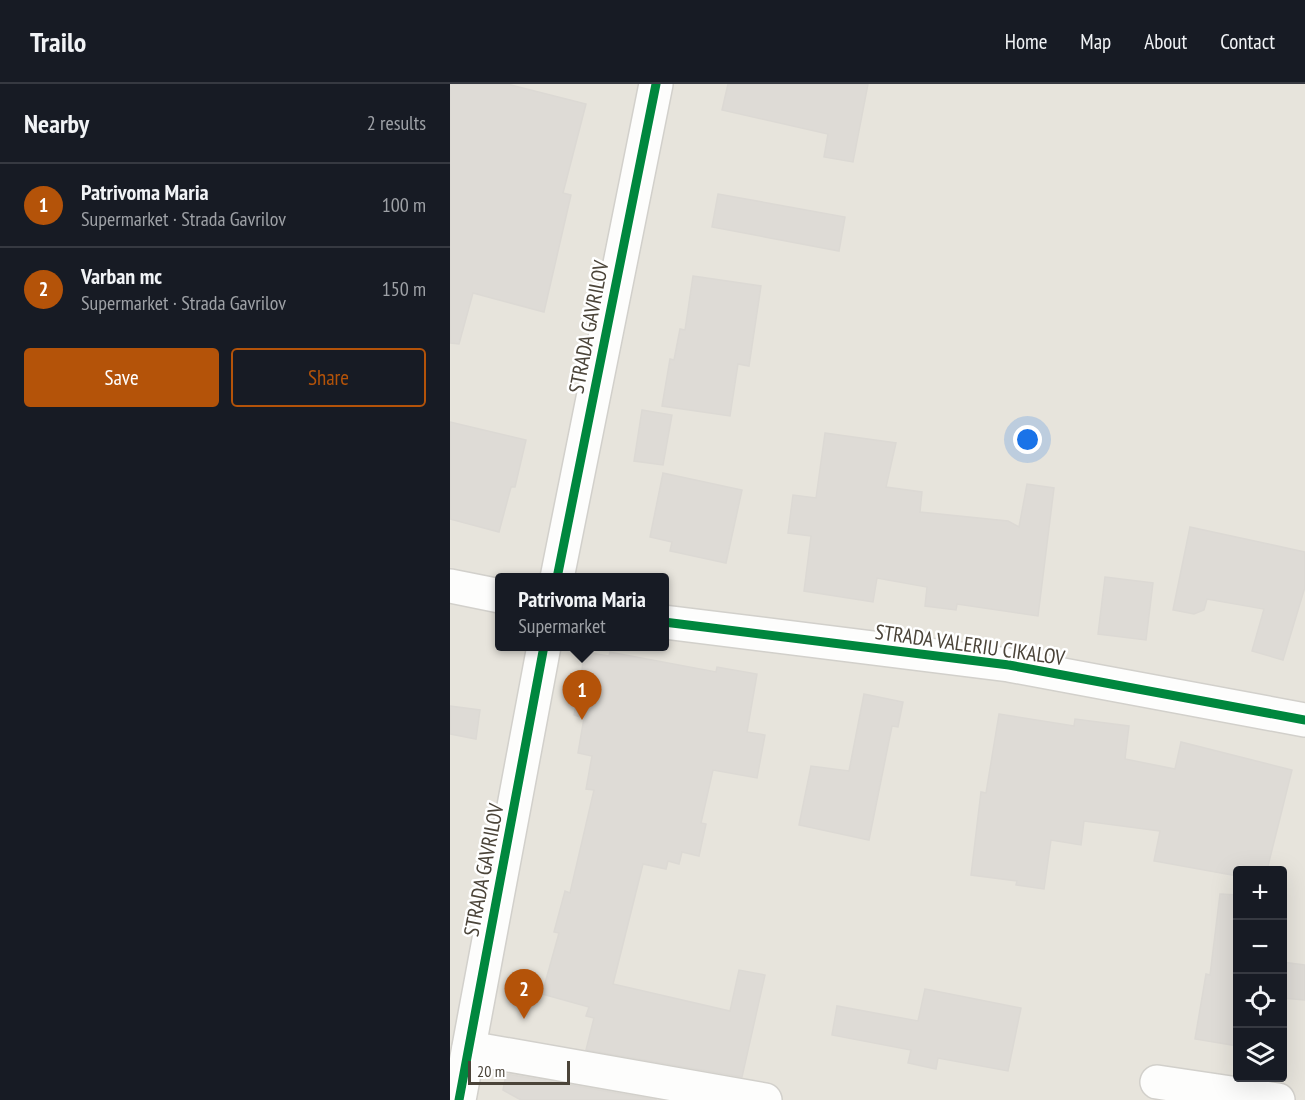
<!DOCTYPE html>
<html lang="en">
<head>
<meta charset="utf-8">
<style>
	:root { --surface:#171b24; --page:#20242c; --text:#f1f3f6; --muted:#9ea1a6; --line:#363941; --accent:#b45309 }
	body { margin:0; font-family:"PT Sans Narrow",sans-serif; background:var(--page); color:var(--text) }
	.controls { position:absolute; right:18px; bottom:18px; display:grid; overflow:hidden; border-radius:6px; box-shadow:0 6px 24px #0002 }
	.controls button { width:54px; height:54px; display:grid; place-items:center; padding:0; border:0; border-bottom:2px solid var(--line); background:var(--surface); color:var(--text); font:30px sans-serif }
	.scale { position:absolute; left:18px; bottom:15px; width:102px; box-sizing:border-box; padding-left:6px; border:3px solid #4b4439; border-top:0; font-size:16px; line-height:21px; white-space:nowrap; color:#4b4439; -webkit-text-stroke:4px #fff; paint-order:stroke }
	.you { position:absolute; left:578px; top:356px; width:21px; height:21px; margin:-15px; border:4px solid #fff; border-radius:50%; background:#1a73e8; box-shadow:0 0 0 9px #1a73e833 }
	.badge { display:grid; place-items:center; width:39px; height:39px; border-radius:50%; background:var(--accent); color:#fff; font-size:20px; font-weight:700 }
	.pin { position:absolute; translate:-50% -50px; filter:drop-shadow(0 2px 3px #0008) }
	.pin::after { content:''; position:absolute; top:32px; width:21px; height:18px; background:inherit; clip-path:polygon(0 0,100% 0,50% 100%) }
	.popup { position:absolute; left:45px; top:489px; width:174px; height:78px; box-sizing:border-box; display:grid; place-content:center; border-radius:6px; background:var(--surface); filter:drop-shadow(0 2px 4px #0005); font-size:20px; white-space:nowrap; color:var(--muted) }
	.popup b { font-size:22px; color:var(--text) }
	.popup::after { content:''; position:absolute; left:50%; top:100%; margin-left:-12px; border:12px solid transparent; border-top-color:var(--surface) }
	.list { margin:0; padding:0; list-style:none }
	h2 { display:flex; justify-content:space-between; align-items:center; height:78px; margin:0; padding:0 24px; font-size:26px }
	h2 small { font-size:20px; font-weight:400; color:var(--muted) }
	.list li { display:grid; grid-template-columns:39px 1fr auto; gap:18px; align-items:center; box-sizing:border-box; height:84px; padding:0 24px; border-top:2px solid var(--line) }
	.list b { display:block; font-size:22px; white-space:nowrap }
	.list p { margin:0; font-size:20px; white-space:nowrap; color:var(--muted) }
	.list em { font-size:20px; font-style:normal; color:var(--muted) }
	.actions { display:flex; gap:12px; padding:18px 24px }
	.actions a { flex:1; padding:14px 0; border:2px solid var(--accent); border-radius:6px; text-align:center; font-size:21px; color:var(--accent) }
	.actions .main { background:var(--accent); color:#fff }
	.icon { flex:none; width:33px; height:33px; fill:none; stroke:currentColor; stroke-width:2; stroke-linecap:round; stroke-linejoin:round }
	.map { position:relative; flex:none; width:855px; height:1016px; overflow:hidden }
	header { display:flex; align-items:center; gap:36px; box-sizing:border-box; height:84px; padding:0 30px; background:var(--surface); border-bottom:2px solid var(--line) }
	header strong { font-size:28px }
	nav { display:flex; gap:33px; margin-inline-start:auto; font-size:21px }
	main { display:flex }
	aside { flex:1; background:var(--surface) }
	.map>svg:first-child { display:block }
	.residential { fill:#e7e4dc; fill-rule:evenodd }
	.building { fill:#dedbd6; stroke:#dcd9d4; stroke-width:1.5 }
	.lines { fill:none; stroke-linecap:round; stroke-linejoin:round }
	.minor-casing { stroke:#d2d0cb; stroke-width:36 }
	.minor { stroke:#fdfdfc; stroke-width:33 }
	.cycleway-casing { stroke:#fff; stroke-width:13 }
	.cycleway { stroke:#00873e; stroke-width:9 }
	.labels { text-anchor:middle; stroke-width:5; stroke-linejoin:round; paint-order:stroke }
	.street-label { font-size:21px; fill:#4b4439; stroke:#fff }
</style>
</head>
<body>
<header>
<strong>Trailo</strong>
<nav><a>Home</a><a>Map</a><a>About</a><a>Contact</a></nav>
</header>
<main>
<aside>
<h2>Nearby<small>2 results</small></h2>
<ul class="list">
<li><span class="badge">1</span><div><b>Patrivoma Maria</b><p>Supermarket · Strada Gavrilov</p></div><em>100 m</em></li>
<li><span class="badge">2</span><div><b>Varban mc</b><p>Supermarket · Strada Gavrilov</p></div><em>150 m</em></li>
</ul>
<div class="actions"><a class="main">Save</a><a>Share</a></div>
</aside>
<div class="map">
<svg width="855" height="1016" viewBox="0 0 855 1016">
	<rect width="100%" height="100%" fill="#f4f2ee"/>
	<path class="residential" d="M0,0H855V1016H0ZM50,494H214V562H50ZM788,786H832V994H788Z"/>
	<g class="building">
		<polygon points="0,0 57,0 136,20 113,109 121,111 94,228 23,209 9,260 0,259"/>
		<polygon points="278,0 418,0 403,78 374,73 378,50 272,26"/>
		<polygon points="268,110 395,133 389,167 262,143"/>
		<polygon points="243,192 311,202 299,282 288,280 280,332 212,322 220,275 224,276 230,245 235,246"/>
		<polygon points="192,326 222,331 213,381 184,377"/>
		<polygon points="0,338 76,356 65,403 61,403 49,448 0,435"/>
		<polygon points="375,349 446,359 436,403 472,408 470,428 558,437 569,443 577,400 604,404 588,532 507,520 506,526 475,522 477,503 427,494 423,518 354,507 361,452 338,449 343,411 366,414"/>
		<polygon points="213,389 292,406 276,479 220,467 222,458 200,453"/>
		<polygon points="740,443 855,468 855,503 833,576 802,567 814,525 757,515 754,526 744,530 723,526"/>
		<polygon points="655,493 703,499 696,556 648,550"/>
		<polygon points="135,568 159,572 160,568 266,588 267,583 307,590 297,648 315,651 307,694 263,686 251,739 256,740 249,772 232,768 229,780 218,777 216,785 193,780 163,900 280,927 289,886 315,891 292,993 136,966 144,934 136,932 139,923 92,910 109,849 104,848 115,807 120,809 144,706 136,705 142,672 128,669 134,634 124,631"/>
		<polygon points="414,610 453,618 448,643 442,642 419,756 349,741 361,682 399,687"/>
		<polygon points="0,622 30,626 26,655 0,650"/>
		<polygon points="549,630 624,642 625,635 679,642 675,675 725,685 731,658 842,686 817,786 788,780 788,792 704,777 710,747 634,737 631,761 601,756 594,805 566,801 567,797 521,791 531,708 536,709"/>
		<polygon points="770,810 788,811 788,962 745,955 756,890 760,891"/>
		<polygon points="832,878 855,881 855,916 832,914"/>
		<polygon points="475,905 571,924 558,987 488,974 486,985 458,979 461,966 382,951 387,922 468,937"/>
		<polygon points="56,990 207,1016 71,1016 53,1006"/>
	</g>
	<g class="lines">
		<g class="minor-casing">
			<g id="minor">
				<polyline points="107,494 206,0"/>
				<polyline points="0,502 50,512"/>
				<polyline points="214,538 559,581 855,636"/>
				<polyline points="19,964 315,1016"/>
				<polyline points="707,998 828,1016"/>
				<polyline points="9,1016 94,562"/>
			</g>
		</g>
		<use href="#minor" class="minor"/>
		<g class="cycleway-casing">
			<g id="cycleway">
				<polyline points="107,494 206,0"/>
				<polyline points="214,538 559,581 855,636"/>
				<polyline points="9,1016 94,562"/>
			</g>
		</g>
		<use href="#cycleway" class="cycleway"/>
	</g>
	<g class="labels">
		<g class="street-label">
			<text transform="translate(139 243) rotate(-79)" y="7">STRADA GAVRILOV</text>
			<text transform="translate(520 561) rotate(8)" y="7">STRADA VALERIU CIKALOV</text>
			<text transform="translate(34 786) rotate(-79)" y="7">STRADA GAVRILOV</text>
		</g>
	</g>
</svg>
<div class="controls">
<button>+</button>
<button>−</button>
<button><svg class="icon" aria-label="locate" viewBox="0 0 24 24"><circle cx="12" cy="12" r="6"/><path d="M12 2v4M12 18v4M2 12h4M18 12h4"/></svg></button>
<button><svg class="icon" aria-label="layers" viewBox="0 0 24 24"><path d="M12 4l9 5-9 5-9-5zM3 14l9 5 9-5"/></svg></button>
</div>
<div class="scale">20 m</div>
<div class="you"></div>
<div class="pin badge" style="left:132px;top:636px">1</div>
<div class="popup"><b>Patrivoma Maria</b>Supermarket</div>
<div class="pin badge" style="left:74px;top:935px">2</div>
</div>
</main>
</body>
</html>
